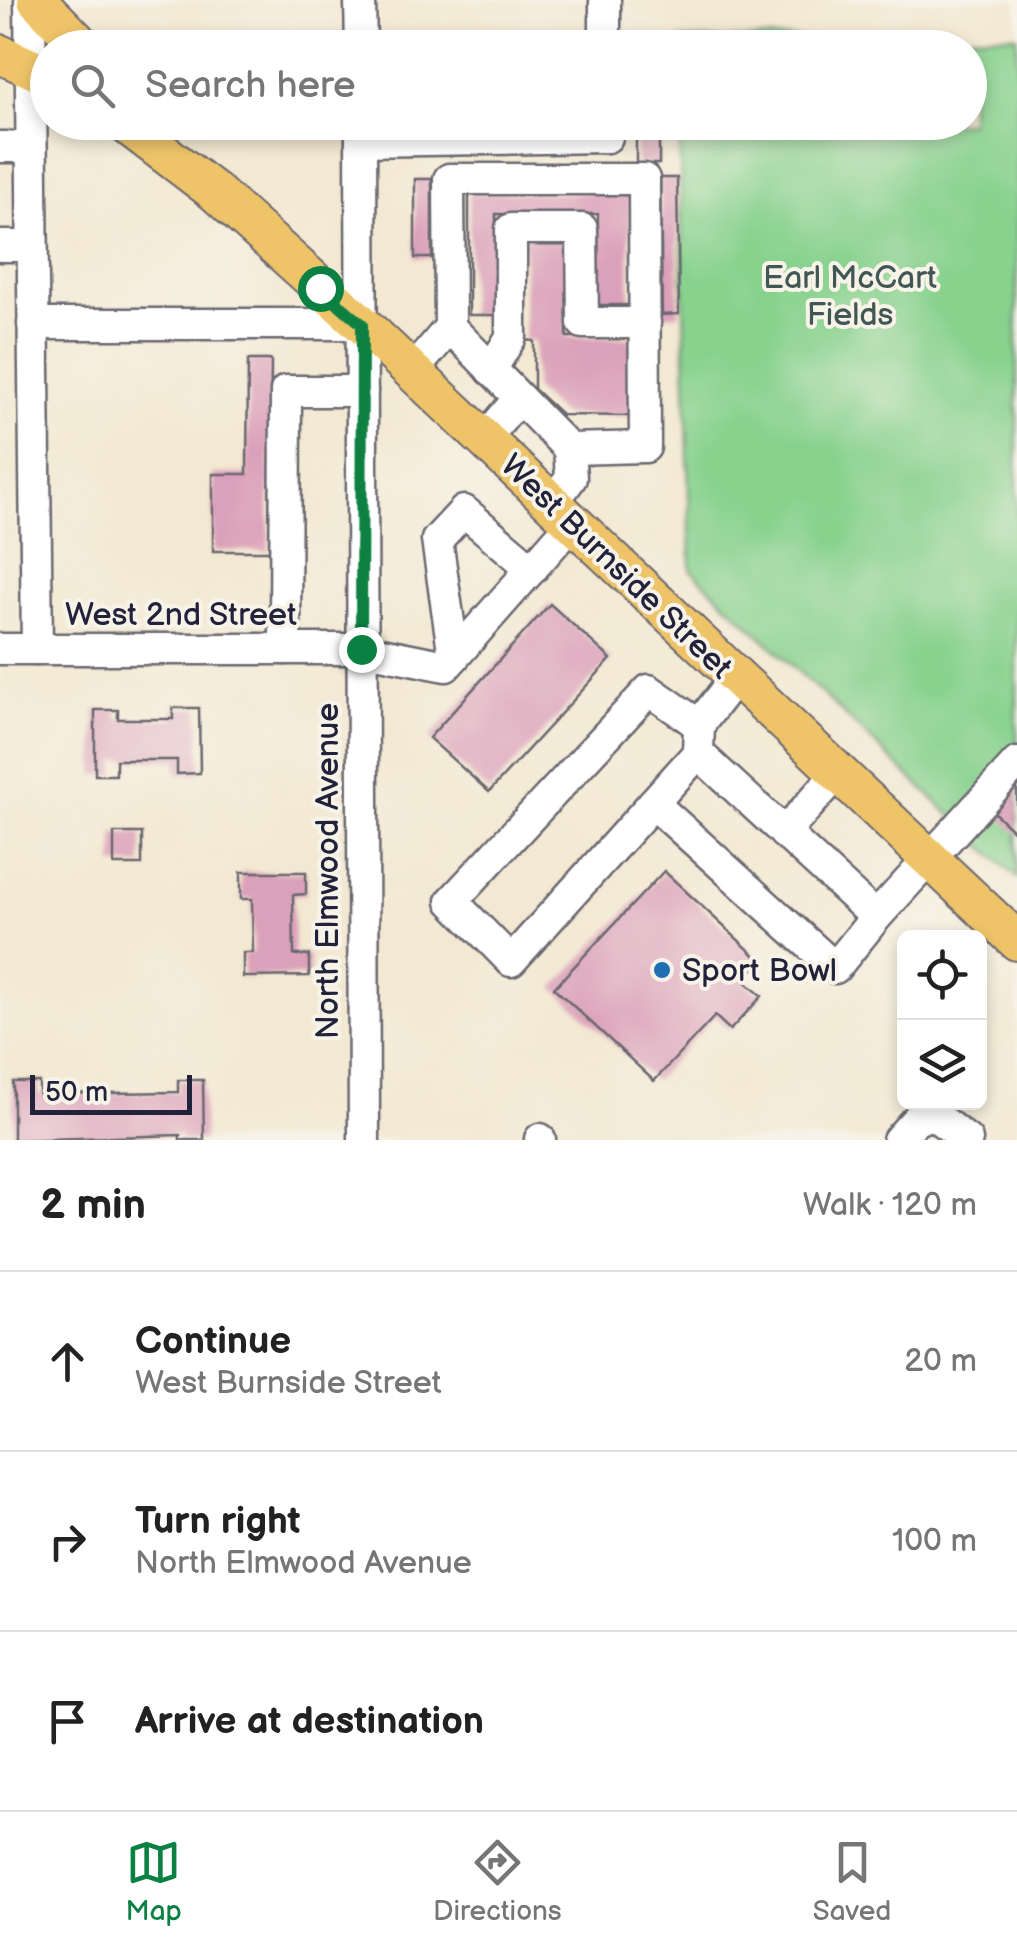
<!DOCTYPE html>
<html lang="en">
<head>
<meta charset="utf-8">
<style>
	:root { --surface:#fff; --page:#f2f2f2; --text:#222; --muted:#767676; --line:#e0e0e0; --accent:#0b8043 }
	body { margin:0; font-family:"Balsamiq Sans",sans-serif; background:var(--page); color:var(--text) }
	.controls { position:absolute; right:30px; bottom:30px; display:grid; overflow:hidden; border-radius:15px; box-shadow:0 5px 15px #0003 }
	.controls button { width:90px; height:90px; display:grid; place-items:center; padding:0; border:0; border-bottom:2px solid var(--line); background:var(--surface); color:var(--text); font:50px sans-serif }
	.scale { position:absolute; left:30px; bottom:25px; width:162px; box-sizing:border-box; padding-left:10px; border:5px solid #22223b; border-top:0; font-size:28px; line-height:35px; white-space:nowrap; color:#22223b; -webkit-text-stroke:8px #f7f3e8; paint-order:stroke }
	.stop { position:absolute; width:30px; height:30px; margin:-22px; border:8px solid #0b8043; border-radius:50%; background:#fff }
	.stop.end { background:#0b8043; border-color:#fff; box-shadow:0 2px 10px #0008 }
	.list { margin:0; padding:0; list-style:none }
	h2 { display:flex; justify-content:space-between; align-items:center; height:130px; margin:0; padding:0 40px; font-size:42px }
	h2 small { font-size:32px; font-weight:400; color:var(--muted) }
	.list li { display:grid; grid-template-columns:65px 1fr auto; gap:30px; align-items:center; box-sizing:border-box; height:180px; padding:0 40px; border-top:2px solid var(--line) }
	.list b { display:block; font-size:38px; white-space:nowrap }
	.list p { margin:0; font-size:32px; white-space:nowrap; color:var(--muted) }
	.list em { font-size:32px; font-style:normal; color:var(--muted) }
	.icon { flex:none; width:55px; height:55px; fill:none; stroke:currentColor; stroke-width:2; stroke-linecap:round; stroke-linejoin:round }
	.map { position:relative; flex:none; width:1017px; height:1140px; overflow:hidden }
	.search { position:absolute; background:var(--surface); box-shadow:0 5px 15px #0003; left:30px; right:30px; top:30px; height:110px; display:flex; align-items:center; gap:25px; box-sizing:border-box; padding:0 35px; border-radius:55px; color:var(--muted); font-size:38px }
	.sheet { height:670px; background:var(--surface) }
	nav { display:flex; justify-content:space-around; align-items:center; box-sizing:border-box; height:140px; border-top:2px solid var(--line); background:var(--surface); font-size:28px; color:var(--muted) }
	nav a { display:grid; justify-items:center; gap:5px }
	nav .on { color:var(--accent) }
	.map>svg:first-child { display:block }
	.green { fill:#88d28e; stroke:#557a64; stroke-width:2.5 }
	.building { fill:#dba1ba }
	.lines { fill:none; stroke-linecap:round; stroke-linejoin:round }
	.minor-casing { stroke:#6b6770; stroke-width:35 }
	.major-casing { stroke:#6b6770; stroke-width:42 }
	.minor { stroke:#fff; stroke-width:30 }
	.major { stroke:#efc469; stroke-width:38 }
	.route { stroke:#0b8043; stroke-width:12 }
	.poi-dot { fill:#1f6fb2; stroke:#f7f3e8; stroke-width:4 }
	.labels { text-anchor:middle; stroke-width:8; stroke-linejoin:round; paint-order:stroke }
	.park-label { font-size:32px; fill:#415754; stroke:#f7f3e8 }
	.street-label { font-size:32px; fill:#22223b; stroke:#f7f3e8 }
	.poi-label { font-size:32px; fill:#22223b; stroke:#f7f3e8; text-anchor:start }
</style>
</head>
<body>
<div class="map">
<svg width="1017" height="1140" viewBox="0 0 1017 1140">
	<rect width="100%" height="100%" fill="#f7f3e8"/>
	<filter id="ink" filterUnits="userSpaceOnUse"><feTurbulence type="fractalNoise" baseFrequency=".01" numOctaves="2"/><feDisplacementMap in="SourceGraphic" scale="20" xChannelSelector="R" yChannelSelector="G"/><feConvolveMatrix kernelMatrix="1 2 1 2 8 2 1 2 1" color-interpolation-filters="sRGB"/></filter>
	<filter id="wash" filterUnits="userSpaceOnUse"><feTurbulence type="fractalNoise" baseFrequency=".0048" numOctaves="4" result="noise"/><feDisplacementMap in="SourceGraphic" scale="40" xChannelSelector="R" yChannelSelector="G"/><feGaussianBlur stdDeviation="2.25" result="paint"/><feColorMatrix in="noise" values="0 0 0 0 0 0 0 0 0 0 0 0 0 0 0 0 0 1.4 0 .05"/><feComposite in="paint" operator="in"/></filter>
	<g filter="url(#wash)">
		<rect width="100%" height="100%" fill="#f3e8d1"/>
		<polygon class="green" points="1017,35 1017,878 691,570 679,123 970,122 970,48 677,48 677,40"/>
		<g id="blocks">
			<g class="building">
				<polygon points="563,42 563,48 405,48 405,44"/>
				<polygon points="658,43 658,48 635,48 635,44"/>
				<rect x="636" y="122" width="23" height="42"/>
				<polygon points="660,178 677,178 679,314 662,315"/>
				<rect x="415" y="179" width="17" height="79"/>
				<polygon points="469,193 630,193 630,305 598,305 598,214 496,214 495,315 469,315"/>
				<polygon points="524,238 567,239 567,337 632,337 631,416 562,415 534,389 534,341 524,340"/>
				<polygon points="248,360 271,360 269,551 213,551 213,474 247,474"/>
				<polygon points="550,604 611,659 489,792 429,738"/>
				<polygon points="173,708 199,708 200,773 177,774 177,760 116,760 116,775 95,775 95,710 118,710 118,719 173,719"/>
				<polygon points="1017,773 1017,834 987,806"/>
				<rect x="114" y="833" width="28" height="32"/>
				<polygon points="664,871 761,961 743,980 762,996 730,1030 715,1016 654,1081 554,988"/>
				<polygon points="241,872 306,872 306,894 293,895 294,955 309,955 309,976 243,977 243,953 253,953 252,899 241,899"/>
				<polygon points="178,1080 203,1080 204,1140 180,1140 180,1135 13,1140 13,1082 39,1082 39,1094 178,1092"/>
			</g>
		</g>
	</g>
	<g filter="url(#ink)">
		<use href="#blocks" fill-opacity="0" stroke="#6b6770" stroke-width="2.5"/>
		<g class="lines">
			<g class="minor-casing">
				<g id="minor">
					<polyline points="30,0 37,649"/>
					<polyline points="360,0 361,48"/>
					<polyline points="605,0 605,48"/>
					<polyline points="361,122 364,1140"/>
					<polyline points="361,141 607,137 606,122"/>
					<polyline points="0,147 31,147"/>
					<polyline points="0,246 32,246"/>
					<polyline points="33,324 362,324"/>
					<polyline points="491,370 511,337 511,229 582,229 583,323 645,323"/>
					<polyline points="412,372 450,327 449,179 644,179 645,447 569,449 450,327"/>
					<polyline points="484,440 519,398"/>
					<polyline points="552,504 571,478 569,449"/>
					<polyline points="0,649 361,649 446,666 572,523"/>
					<polyline points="285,649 286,391 362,391"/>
					<polyline points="454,657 437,540 464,511 532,569"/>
					<polyline points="735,678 699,725 698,753 876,917 1017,763"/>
					<polyline points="698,753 511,961 452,901 649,690 699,725"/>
					<polyline points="653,803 835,968 876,917"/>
					<polyline points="784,833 837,774"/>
					<polyline points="540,1140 540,1139"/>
					<polyline points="898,1140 915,1121 931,1113 967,1140"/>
				</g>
			</g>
			<g class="major-casing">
				<g id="major">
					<polyline points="37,0 84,48"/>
					<polyline points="0,54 48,76"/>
					<polyline points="123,122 215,192 362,324 1017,941"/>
				</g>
			</g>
			<use href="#minor" class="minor"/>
			<use href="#major" class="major"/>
		</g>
	</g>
	<g class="lines" filter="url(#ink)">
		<polyline class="route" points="320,288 362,324 361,649"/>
	</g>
	<circle class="poi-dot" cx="662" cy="970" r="10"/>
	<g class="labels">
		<g class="park-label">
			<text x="850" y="288">Earl McCart<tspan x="850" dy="37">Fields</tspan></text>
		</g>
		<g class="street-label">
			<text transform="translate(617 566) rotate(44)" y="11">West Burnside Street</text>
			<text x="181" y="625">West 2nd Street</text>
			<text transform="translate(327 871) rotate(-90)" y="11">North Elmwood Avenue</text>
		</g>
		<g class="poi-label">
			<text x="682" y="981">Sport Bowl</text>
		</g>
	</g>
</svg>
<div class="controls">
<button><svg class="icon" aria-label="locate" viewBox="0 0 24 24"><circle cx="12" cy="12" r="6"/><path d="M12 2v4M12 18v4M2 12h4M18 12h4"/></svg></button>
<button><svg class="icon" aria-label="layers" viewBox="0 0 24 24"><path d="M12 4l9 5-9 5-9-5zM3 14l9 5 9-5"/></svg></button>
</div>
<div class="scale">50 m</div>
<div class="stop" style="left:320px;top:288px"></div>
<div class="stop end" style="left:361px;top:649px"></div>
<div class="search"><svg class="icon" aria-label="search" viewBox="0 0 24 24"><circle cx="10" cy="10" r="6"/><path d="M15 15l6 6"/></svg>Search here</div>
</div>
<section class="sheet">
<h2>2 min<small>Walk · 120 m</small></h2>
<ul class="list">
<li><svg class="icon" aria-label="ahead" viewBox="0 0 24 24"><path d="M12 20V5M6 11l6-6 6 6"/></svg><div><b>Continue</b><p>West Burnside Street</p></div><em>20 m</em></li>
<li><svg class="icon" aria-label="right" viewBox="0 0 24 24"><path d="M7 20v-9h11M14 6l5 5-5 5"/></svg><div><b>Turn right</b><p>North Elmwood Avenue</p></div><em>100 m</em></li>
<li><svg class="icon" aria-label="arrive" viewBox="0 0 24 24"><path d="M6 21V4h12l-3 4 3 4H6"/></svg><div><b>Arrive at destination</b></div></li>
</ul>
</section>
<nav>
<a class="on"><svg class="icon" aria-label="map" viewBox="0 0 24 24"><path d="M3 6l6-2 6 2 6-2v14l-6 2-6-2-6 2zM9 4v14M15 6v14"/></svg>Map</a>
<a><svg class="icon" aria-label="directions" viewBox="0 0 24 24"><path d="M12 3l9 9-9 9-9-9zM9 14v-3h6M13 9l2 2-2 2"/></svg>Directions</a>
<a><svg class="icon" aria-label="saved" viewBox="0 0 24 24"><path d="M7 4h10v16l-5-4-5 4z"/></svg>Saved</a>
</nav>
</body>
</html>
